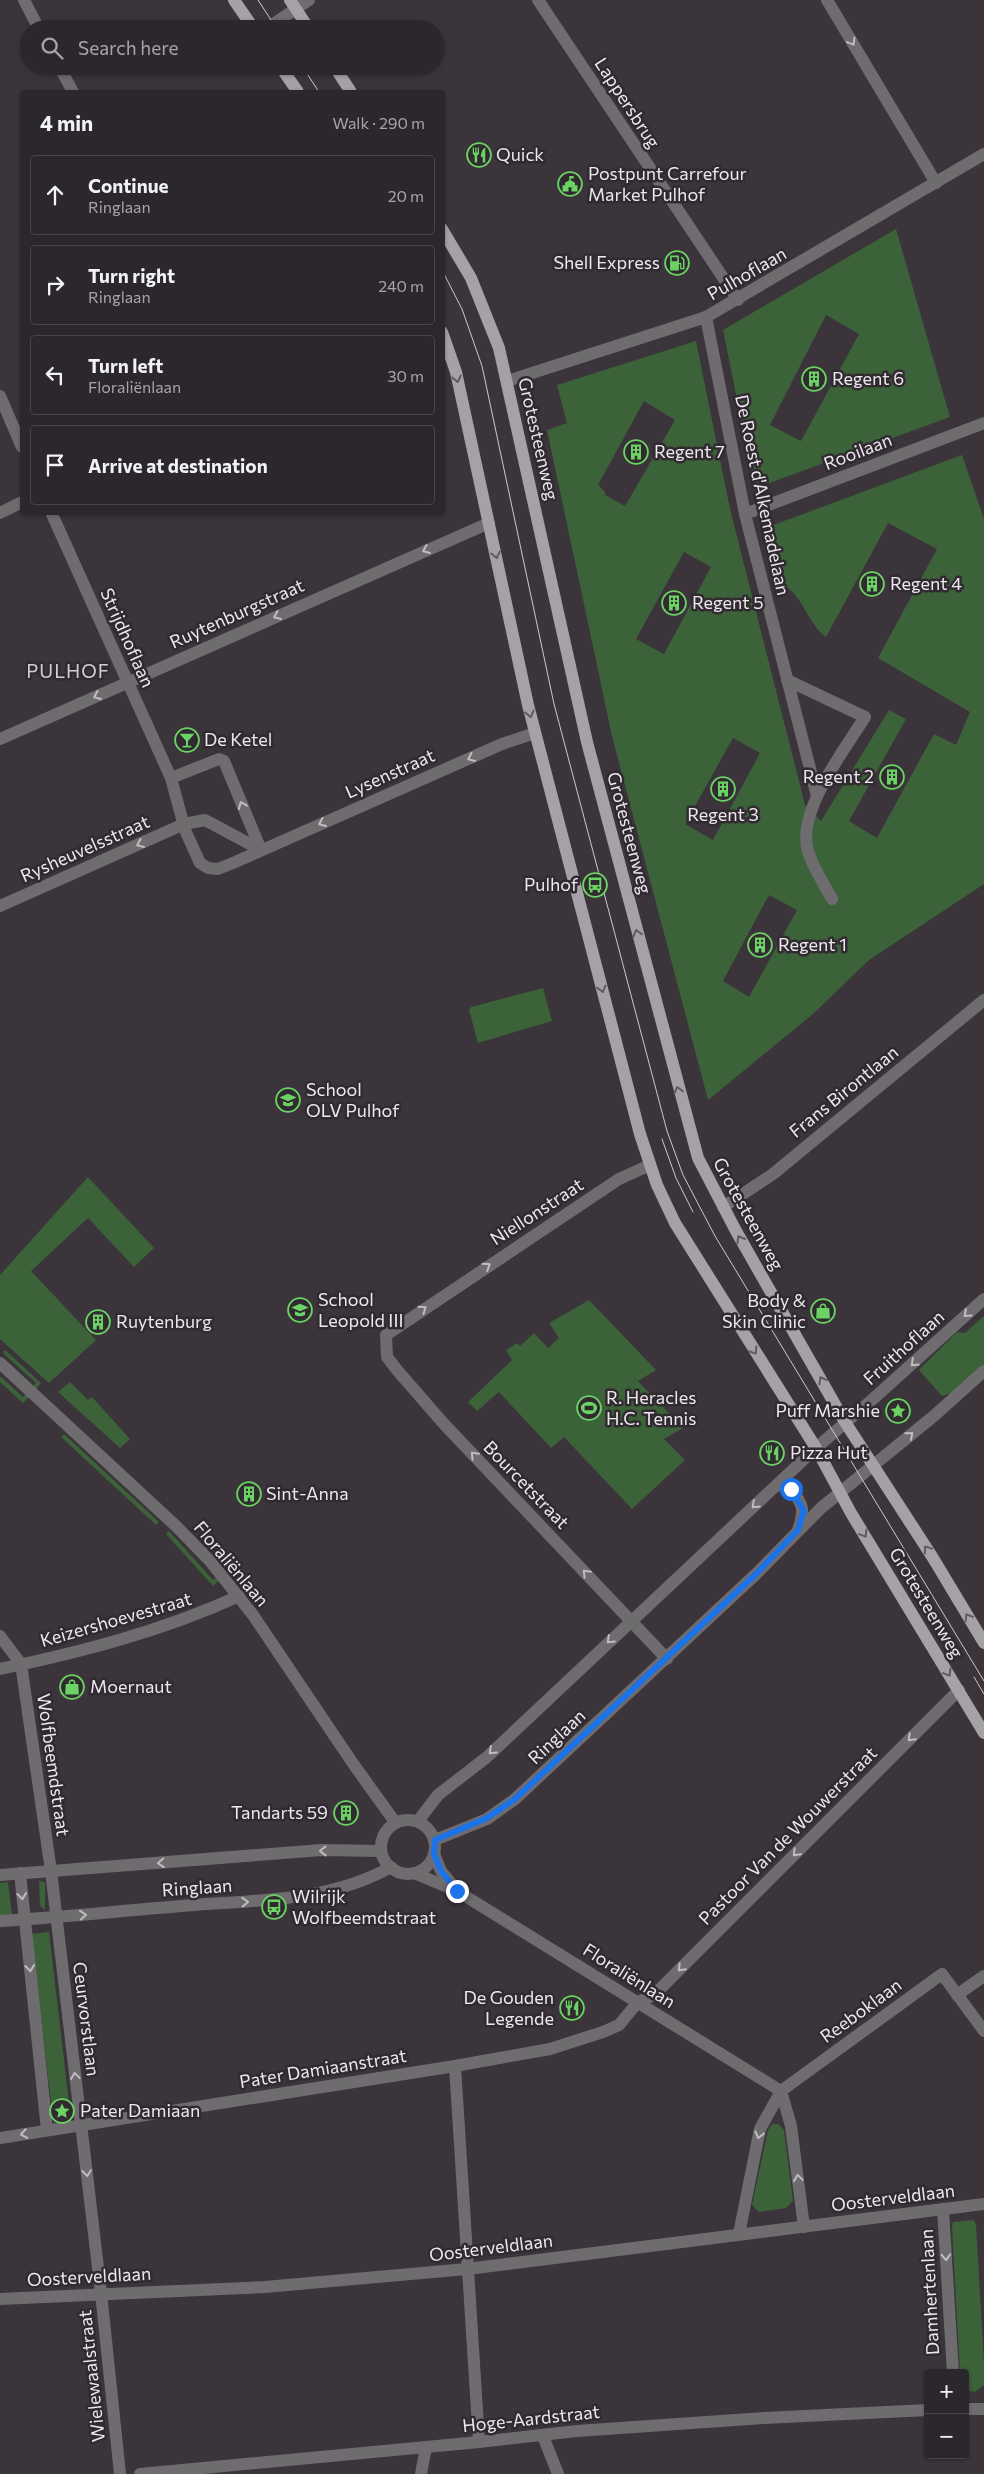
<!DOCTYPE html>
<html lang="en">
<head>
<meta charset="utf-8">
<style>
	:root { --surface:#2c272c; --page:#383338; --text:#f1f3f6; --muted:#a6a5a9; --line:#484448 }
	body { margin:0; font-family:Commissioner,sans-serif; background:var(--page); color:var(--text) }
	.controls { position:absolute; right:15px; bottom:15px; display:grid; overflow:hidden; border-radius:5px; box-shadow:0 1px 4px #0004 }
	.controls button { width:45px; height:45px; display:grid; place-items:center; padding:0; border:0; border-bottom:1px solid var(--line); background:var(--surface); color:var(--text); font:25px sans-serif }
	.stop { position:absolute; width:15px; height:15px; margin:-11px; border:4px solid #1a73e8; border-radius:50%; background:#fff }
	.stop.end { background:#1a73e8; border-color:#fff; box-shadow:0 1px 5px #0008 }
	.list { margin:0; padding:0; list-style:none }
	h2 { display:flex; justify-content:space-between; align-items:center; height:65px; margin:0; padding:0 20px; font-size:21px }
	h2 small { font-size:16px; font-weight:400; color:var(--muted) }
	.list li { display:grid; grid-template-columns:32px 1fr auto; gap:15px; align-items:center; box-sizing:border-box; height:80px; margin:0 10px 10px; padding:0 10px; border:1px solid var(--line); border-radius:5px }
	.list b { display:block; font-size:19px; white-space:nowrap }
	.list p { margin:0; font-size:16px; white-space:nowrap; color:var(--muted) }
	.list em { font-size:16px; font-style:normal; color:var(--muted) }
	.icon { flex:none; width:28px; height:28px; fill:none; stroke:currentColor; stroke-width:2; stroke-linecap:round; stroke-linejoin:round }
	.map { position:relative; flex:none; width:984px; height:2474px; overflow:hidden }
	.search { position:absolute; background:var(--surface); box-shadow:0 1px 4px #0004; left:20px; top:20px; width:425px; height:55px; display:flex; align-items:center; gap:12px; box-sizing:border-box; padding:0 18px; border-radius:28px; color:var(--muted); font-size:19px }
	.panel { position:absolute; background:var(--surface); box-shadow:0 1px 4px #0004; left:20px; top:90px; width:425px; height:425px; border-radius:5px }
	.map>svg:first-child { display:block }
	.green { fill:#3c6239; fill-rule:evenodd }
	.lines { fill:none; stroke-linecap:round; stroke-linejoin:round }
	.minor { stroke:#6f6c6f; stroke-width:12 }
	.tertiary { stroke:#6f6c6f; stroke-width:12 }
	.primary { stroke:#a6a0a7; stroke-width:12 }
	.tram { stroke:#ccc8cd; stroke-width:1 }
	.oneway { stroke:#c0bdc1 }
	.oneway2 { stroke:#605960 }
	.route { stroke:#1a73e8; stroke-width:6 }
	.labels { text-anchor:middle; stroke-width:5; stroke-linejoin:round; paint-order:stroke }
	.street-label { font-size:18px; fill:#ece8ed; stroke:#312a31 }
	.poi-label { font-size:18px; fill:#ece8ed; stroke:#312a31; text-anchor:start }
	.neighbourhood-label { font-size:19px; letter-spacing:1px; fill:#d4ccd4; stroke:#312a31 }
</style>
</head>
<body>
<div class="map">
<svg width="984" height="2474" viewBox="0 0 984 2474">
	<rect width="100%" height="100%" fill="#3b343b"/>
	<g class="green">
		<path d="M896,229L950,417L761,486L754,483L723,330ZM826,315L859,334L801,441L770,425Z"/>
		<path d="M696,341L730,509L805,805L821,821L889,710L906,719L849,821L877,838L934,734L956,745L970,712L878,658L937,549L888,523L826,637C807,624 801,588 777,583L764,534L768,527L962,455L984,519V884L869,960L813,1014L708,1100L612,736L547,430L567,423L557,385ZM644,401L675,420L625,506L605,495V492L598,485ZM684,552L711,567L664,654L636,639ZM733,738L760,753L713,840L685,824ZM769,895L797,910L749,997L723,981Z"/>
		<polygon points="543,988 552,1021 478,1043 469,1010 471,1007"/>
		<polygon points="88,1177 154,1248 134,1267 88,1218 31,1271 96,1340 49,1383 0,1339 0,1275"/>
		<polygon points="589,1300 656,1370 638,1381 683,1428 664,1439 685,1460 632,1509 564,1437 551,1448 499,1392 477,1411 468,1402 512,1360 506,1350 517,1343 520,1346 534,1333 548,1348 559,1338 549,1323"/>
		<polygon points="984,1316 984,1365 952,1393 942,1396 919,1370 957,1332 965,1333"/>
		<polygon points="5,1350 41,1383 36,1389 33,1386 36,1383 3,1353"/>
		<polygon points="0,1376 23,1397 26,1394 29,1397 23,1403 0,1382"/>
		<polygon points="70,1382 88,1400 92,1397 130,1439 120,1448 58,1392"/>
		<polygon points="64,1434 159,1522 156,1525 61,1437"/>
		<polygon points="169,1531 213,1580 215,1578 218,1581 213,1586 166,1534"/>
		<polygon points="39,1881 45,1882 45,1910 40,1906"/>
		<polygon points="8,1882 12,1915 0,1915 0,1883"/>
		<polygon points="49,1932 70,2111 63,2119 54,2116 52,2110 31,1934"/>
		<polygon points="772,2124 778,2124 784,2130 793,2201 786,2208 759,2212 752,2205 768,2130"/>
		<polygon points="974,2220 976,2225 984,2363 984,2385 975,2392 965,2390 965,2373 960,2373 952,2228 953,2222"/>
	</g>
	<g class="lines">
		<g class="minor">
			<polyline points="24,0 39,29"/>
			<polyline points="538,0 738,300"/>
			<polyline points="827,0 936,183"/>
			<polyline points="266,29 309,0"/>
			<polyline points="59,66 73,92"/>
			<polyline points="706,317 745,514 817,796"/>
			<polyline points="507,381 706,317 984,154"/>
			<polyline points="0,396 22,447"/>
			<polyline points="51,512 171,778 185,830 200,863 208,868 218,869 233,863 502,744 535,733"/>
			<polyline points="0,513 22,502"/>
			<polyline points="745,514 984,423"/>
			<path d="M787,680L865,717C845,749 796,812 808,851C813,868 824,884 832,899"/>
			<polyline points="0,739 489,523"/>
			<polyline points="171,778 219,759 224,761 261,850"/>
			<polyline points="0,906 184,824 205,820 261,850"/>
			<polyline points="650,1165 619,1179 386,1335 387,1357 397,1370 444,1424 667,1659"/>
			<polyline points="723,1207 773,1174 984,1000"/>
			<polyline points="0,1363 177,1527 210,1561 253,1615 354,1765 395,1822"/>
			<path d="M777,1485L789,1487C804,1504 805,1510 798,1530"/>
			<polyline points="0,1636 21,1664 51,1871 101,2293 120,2474"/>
			<path d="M0,1669C81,1652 163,1631 239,1596"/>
			<polyline points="434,1854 441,1871 456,1889"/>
			<polyline points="20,1873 47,2130"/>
			<polyline points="414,1873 457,1891 781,2091"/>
			<polyline points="957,1995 984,1976"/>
			<polyline points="455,2066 479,2442"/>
			<polyline points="781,2091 791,2126 804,2227"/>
			<polyline points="0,2138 455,2066 550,2049 603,2032 619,2025 638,2002 654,1995 959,1690"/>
			<polyline points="943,2209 953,2373"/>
			<polyline points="739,2234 760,2129 781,2091 942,1974 984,2031"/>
			<polyline points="0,2299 265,2287 467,2269 984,2204"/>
			<polyline points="965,2409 984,2409"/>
			<polyline points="543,2436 558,2474"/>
			<polyline points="140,2474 479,2442 577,2431 764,2418 928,2410"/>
			<polyline points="421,2474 426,2447"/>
		</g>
		<g class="tertiary">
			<circle cx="408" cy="1847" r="27"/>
			<polyline points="418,1821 438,1795 487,1757 816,1448 873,1399 984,1299"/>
			<polyline points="435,1840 487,1819 515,1799 756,1574 821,1508 935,1415 984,1371"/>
			<polyline points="0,1875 322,1850 381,1851"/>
			<path d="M0,1921C65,1917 129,1910 194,1905C262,1900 330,1901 391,1867"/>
		</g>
		<g class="primary">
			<polyline points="234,0 254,29"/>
			<polyline points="290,0 309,29"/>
			<polyline points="280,66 298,92"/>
			<polyline points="334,66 351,92"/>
			<polyline points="442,229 471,278 499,348 587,742 698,1158 736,1231 845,1422 933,1558 984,1643"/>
			<polyline points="442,332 456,372 528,705 640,1134 657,1185 675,1223 816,1448 851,1513 984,1733"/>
		</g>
		<g class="tram">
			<polyline points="258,0 277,29"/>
			<polyline points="302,66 319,92"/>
			<polyline points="442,270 462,309 482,366 554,704 667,1131 683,1175 715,1236 984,1681"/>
			<polyline points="662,1139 676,1178 693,1212"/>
			<polyline points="974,1677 984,1694"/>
		</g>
	</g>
	<defs><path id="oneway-chevron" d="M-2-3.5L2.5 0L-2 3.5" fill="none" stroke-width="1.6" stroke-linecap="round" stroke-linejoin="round" transform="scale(1.25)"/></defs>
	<g class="oneway">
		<use href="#oneway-chevron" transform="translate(852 42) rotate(59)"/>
		<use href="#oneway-chevron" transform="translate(426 550) rotate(156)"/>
		<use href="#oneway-chevron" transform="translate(277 616) rotate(156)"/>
		<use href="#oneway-chevron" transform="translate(97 696) rotate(156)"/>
		<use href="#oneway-chevron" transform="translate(471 758) rotate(156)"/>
		<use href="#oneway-chevron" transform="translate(242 805) rotate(-112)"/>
		<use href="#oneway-chevron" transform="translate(322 823) rotate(156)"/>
		<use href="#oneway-chevron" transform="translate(140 844) rotate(156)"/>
		<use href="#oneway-chevron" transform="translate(487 1266) rotate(-33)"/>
		<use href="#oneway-chevron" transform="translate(423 1309) rotate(-35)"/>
		<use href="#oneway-chevron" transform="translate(967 1314) rotate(138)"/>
		<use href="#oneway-chevron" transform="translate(914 1363) rotate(137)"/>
		<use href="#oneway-chevron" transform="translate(910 1435) rotate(-40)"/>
		<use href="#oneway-chevron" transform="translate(474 1455) rotate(-134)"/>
		<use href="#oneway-chevron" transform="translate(755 1505) rotate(137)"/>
		<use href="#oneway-chevron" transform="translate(586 1573) rotate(-134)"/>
		<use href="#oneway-chevron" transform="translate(610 1640) rotate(137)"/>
		<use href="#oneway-chevron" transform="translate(911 1738) rotate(135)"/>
		<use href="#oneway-chevron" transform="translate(492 1751) rotate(137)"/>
		<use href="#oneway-chevron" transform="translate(323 1851) rotate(179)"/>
		<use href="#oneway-chevron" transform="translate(796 1853) rotate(135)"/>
		<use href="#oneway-chevron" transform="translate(161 1863) rotate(176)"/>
		<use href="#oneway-chevron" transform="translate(22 1896) rotate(84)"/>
		<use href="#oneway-chevron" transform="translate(245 1902) rotate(-4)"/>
		<use href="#oneway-chevron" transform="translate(83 1915) rotate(-5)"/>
		<use href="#oneway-chevron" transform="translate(30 1968) rotate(84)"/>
		<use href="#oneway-chevron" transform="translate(681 1968) rotate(135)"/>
		<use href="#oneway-chevron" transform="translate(75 2076) rotate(-97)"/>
		<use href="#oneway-chevron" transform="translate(24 2134) rotate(170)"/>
		<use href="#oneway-chevron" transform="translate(759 2135) rotate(104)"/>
		<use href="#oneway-chevron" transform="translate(87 2173) rotate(83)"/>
		<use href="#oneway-chevron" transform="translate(798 2178) rotate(-98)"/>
		<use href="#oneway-chevron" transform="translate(946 2257) rotate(87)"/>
	</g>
	<g class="oneway2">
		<use href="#oneway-chevron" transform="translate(457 379) rotate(77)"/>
		<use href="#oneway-chevron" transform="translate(496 555) rotate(78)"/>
		<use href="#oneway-chevron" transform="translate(530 714) rotate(76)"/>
		<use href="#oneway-chevron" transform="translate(637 933) rotate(-105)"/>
		<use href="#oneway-chevron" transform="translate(602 989) rotate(75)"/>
		<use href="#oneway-chevron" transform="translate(678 1090) rotate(-105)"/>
		<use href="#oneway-chevron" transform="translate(740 1239) rotate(-120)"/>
		<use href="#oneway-chevron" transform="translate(754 1351) rotate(58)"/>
		<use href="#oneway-chevron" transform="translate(822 1380) rotate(-119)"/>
		<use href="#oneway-chevron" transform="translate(864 1534) rotate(59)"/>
		<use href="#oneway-chevron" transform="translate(927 1549) rotate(-124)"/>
		<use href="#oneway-chevron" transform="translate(968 1617) rotate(-121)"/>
		<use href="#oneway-chevron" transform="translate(948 1673) rotate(59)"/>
	</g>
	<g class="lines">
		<polyline class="route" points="457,1891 441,1871 434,1854 435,1840 487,1818 515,1799 756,1574 798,1530 804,1511 791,1489"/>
	</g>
	<defs>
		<g id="restaurant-ring" transform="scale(1.25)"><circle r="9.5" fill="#312a31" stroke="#6bd363" stroke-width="1.5"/><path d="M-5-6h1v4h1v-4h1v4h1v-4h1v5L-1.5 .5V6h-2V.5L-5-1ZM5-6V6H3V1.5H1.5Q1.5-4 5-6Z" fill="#6bd363"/></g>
		<g id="civic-ring" transform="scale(1.25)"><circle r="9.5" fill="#312a31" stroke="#6bd363" stroke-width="1.5"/><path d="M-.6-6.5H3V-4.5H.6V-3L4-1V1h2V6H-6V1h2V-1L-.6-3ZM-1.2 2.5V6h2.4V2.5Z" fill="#6bd363"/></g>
		<g id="fuel-ring" transform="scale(1.25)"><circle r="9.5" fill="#312a31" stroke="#6bd363" stroke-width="1.5"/><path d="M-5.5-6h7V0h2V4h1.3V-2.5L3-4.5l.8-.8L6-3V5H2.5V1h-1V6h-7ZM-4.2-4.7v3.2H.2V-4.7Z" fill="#6bd363"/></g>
		<g id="building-ring" transform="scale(1.25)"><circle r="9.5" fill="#312a31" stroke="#6bd363" stroke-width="1.5"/><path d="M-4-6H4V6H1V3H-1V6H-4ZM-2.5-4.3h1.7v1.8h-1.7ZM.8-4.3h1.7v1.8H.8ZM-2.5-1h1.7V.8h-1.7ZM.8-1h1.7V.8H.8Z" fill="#6bd363"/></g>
		<g id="bar-ring" transform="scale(1.25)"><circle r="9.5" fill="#312a31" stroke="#6bd363" stroke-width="1.5"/><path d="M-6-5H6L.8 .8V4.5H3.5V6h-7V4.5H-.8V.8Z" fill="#6bd363"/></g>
		<g id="bus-ring" transform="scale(1.25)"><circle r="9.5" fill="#312a31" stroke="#6bd363" stroke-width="1.5"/><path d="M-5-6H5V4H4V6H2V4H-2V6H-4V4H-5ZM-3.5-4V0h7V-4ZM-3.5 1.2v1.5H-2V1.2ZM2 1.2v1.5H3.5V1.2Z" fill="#6bd363"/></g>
		<g id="school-ring" transform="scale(1.25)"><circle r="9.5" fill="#312a31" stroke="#6bd363" stroke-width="1.5"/><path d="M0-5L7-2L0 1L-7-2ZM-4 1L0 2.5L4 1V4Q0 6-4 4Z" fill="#6bd363"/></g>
		<g id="shop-ring" transform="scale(1.25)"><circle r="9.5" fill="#312a31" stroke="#6bd363" stroke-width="1.5"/><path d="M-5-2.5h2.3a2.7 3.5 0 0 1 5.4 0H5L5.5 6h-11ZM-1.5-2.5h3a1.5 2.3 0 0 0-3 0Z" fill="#6bd363"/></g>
		<g id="stadium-ring" transform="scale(1.25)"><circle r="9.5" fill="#312a31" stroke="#6bd363" stroke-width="1.5"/><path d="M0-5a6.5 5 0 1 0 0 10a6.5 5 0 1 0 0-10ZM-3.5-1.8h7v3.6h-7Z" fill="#6bd363"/></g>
		<g id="sight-ring" transform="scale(1.25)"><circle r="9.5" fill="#312a31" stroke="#6bd363" stroke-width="1.5"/><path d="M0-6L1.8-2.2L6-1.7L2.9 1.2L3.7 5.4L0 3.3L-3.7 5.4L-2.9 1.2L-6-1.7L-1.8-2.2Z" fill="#6bd363"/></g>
	</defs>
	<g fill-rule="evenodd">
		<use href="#restaurant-ring" x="479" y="155"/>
		<use href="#civic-ring" x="570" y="184"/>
		<use href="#fuel-ring" x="677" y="263"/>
		<use href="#building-ring" x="814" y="379"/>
		<use href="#building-ring" x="636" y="452"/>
		<use href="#building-ring" x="872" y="584"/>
		<use href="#building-ring" x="674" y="603"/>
		<use href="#bar-ring" x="187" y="740"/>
		<use href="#building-ring" x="892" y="777"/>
		<use href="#building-ring" x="723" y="789"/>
		<use href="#bus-ring" x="595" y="885"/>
		<use href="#building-ring" x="760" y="945"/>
		<use href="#school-ring" x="288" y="1100"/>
		<use href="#school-ring" x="300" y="1310"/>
		<use href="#shop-ring" x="823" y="1311"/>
		<use href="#building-ring" x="98" y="1322"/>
		<use href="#stadium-ring" x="589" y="1408"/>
		<use href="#sight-ring" x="898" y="1411"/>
		<use href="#restaurant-ring" x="772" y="1453"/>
		<use href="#building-ring" x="249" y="1494"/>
		<use href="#shop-ring" x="72" y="1687"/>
		<use href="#building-ring" x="346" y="1813"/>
		<use href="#bus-ring" x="274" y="1907"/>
		<use href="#restaurant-ring" x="572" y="2008"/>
		<use href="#sight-ring" x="62" y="2111"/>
	</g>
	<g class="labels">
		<g class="street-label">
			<text transform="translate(627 103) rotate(57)" y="6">Lappersbrug</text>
			<text transform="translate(747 274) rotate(-30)" y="6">Pulhoflaan</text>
			<text transform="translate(538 439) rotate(77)" y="6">Grotesteenweg</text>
			<text transform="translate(858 452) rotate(-21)" y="6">Rooilaan</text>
			<text transform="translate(762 495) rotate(78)" y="6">De Roest d'Alkemadelaan</text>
			<text transform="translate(237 614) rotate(-24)" y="6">Ruytenburgstraat</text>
			<text transform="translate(127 638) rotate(66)" y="6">Strijdhoflaan</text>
			<text transform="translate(390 774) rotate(-24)" y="6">Lysenstraat</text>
			<text transform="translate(629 833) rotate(75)" y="6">Grotesteenweg</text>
			<text transform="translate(85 849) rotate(-24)" y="6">Rysheuvelsstraat</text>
			<text transform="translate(844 1092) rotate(-39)" y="6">Frans Birontlaan</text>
			<text transform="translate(537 1212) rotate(-33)" y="6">Niellonstraat</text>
			<text transform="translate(748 1214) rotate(61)" y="6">Grotesteenweg</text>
			<text transform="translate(904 1348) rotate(-42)" y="6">Fruithoflaan</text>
			<text transform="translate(526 1485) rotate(46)" y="6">Bourcetstraat</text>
			<text transform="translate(231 1564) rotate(50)" y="6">Floraliënlaan</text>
			<text transform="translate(926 1603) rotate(59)" y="6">Grotesteenweg</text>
			<text transform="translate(116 1620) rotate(-16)" y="6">Keizershoevestraat</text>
			<text transform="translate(557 1737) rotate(-43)" y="6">Ringlaan</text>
			<text transform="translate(53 1765) rotate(82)" y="6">Wolfbeemdstraat</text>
			<text transform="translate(788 1836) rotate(-45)" y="6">Pastoor Van de Wouwerstraat</text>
			<text transform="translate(197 1888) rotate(-4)" y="6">Ringlaan</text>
			<text transform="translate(629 1976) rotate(32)" y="6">Floraliënlaan</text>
			<text transform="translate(861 2011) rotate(-36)" y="6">Reeboklaan</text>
			<text transform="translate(86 2019) rotate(83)" y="6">Ceurvorstlaan</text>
			<text transform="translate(323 2069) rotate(-9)" y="6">Pater Damiaanstraat</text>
			<text transform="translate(893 2198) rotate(-7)" y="6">Oosterveldlaan</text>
			<text transform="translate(491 2248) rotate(-7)" y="6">Oosterveldlaan</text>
			<text transform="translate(89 2277) rotate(-3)" y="6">Oosterveldlaan</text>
			<text transform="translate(930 2292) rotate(-93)" y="6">Damhertenlaan</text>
			<text transform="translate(92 2376) rotate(-96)" y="6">Wielewaalstraat</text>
			<text transform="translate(531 2419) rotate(-6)" y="6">Hoge-Aardstraat</text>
		</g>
		<g class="poi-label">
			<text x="496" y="161">Quick</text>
			<text x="588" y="180">Postpunt Carrefour<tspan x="588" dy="21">Market Pulhof</tspan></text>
			<text x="660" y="269" text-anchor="end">Shell Express</text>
			<text x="832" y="385">Regent 6</text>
			<text x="654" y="458">Regent 7</text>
			<text x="890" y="590">Regent 4</text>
			<text x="692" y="609">Regent 5</text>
			<text x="204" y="746">De Ketel</text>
			<text x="874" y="783" text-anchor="end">Regent 2</text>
			<text x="723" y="821" text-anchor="middle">Regent 3</text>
			<text x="578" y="891" text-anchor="end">Pulhof</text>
			<text x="778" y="951">Regent 1</text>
			<text x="306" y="1096">School<tspan x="306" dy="21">OLV Pulhof</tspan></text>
			<text x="318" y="1306">School<tspan x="318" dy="21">Leopold III</tspan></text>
			<text x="806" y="1307" text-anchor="end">Body &amp;<tspan x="806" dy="21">Skin Clinic</tspan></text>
			<text x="116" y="1328">Ruytenburg</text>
			<text x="606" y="1404">R. Heracles<tspan x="606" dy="21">H.C. Tennis</tspan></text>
			<text x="880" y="1417" text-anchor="end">Puff Marshie</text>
			<text x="790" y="1459">Pizza Hut</text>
			<text x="266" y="1500">Sint-Anna</text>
			<text x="90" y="1693">Moernaut</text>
			<text x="328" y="1819" text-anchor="end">Tandarts 59</text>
			<text x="292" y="1903">Wilrijk<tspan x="292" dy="21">Wolfbeemdstraat</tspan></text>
			<text x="554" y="2004" text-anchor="end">De Gouden<tspan x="554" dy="21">Legende</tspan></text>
			<text x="80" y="2117">Pater Damiaan</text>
		</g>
		<g class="neighbourhood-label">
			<text x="68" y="678">PULHOF</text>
		</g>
	</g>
</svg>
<div class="controls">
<button>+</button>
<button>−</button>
</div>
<div class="stop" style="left:791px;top:1489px"></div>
<div class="stop end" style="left:457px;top:1891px"></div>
<div class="search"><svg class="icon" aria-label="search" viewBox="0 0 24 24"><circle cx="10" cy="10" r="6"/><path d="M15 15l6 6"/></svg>Search here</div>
<section class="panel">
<h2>4 min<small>Walk · 290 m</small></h2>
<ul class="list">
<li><svg class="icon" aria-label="ahead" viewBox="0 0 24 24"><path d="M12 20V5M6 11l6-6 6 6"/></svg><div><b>Continue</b><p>Ringlaan</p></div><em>20 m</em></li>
<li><svg class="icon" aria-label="right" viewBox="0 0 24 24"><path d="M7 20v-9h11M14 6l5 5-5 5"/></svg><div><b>Turn right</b><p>Ringlaan</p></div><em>240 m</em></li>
<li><svg class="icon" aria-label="left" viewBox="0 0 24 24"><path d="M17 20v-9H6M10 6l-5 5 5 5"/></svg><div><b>Turn left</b><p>Floraliënlaan</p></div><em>30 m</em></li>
<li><svg class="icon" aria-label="arrive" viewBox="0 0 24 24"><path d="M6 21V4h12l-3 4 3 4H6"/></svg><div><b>Arrive at destination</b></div></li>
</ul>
</section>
</div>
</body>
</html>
